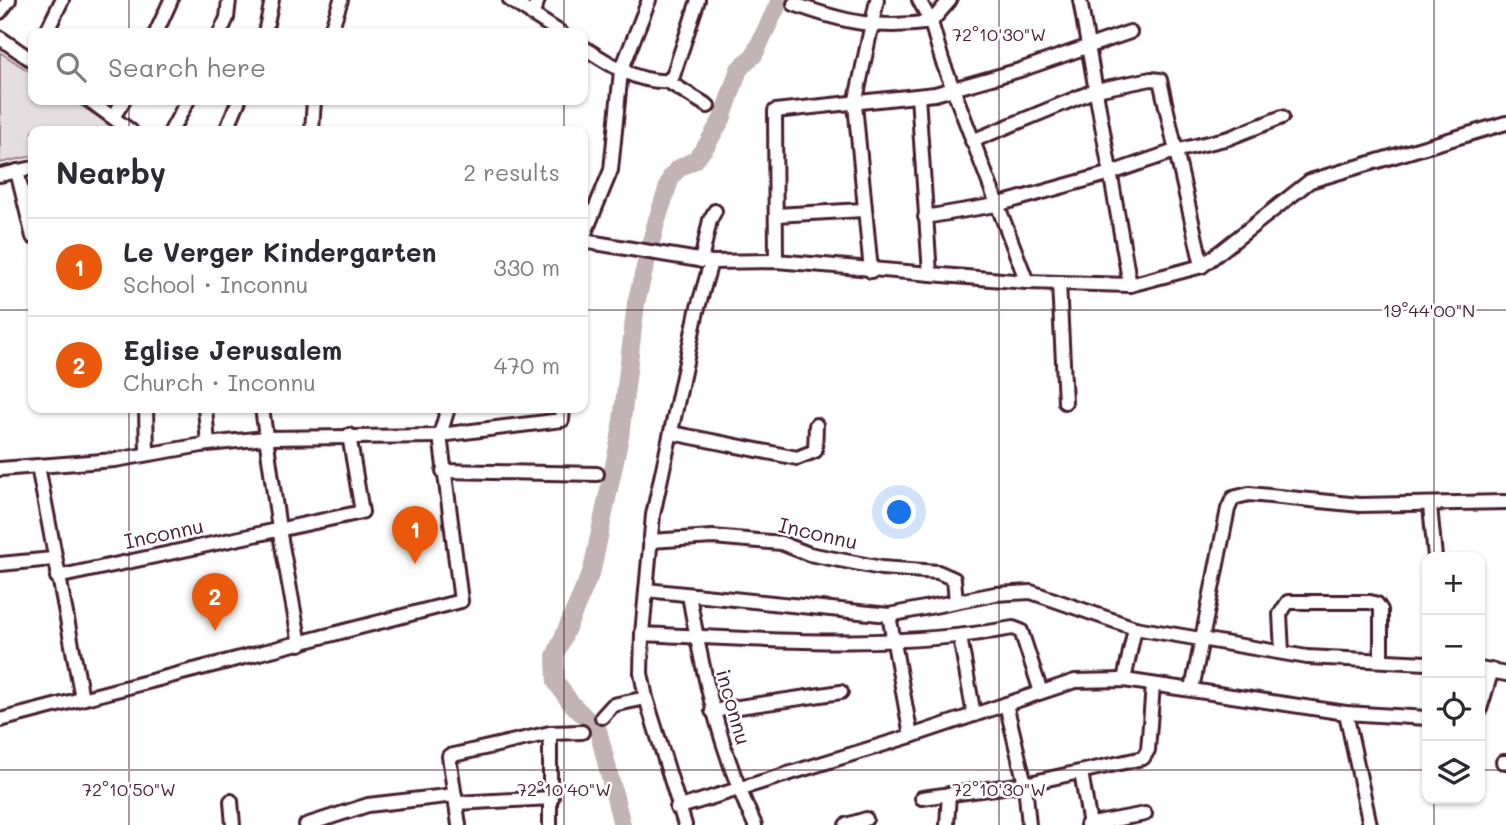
<!DOCTYPE html>
<html lang="en">
<head>
<meta charset="utf-8">
<style>
	:root { --surface:#fff; --page:#f7f7f7; --text:#2b2b33; --muted:#7c7c81; --line:#e1e1e2; --accent:#ea580c }
	body { margin:0; font-family:Mali,sans-serif; background:var(--page); color:var(--text) }
	.controls { position:absolute; right:21px; bottom:21px; display:grid; overflow:hidden; border-radius:14px; box-shadow:0 2px 5px #0004 }
	.controls button { width:63px; height:63px; display:grid; place-items:center; padding:0; border:0; border-bottom:2px solid var(--line); background:var(--surface); color:var(--text); font:35px sans-serif }
	.you { position:absolute; left:900px; top:513px; width:24px; height:24px; margin:-18px; border:5px solid #fff; border-radius:50%; background:#1a73e8; box-shadow:0 0 0 10px #1a73e833 }
	.badge { display:grid; place-items:center; width:46px; height:46px; border-radius:50%; background:var(--accent); color:#fff; font-size:23px; font-weight:700 }
	.pin { position:absolute; translate:-50% -58px; filter:drop-shadow(0 2px 4px #0008) }
	.pin::after { content:''; position:absolute; top:37px; width:24px; height:21px; background:inherit; clip-path:polygon(0 0,100% 0,50% 100%) }
	.list { margin:0; padding:0; list-style:none }
	h2 { display:flex; justify-content:space-between; align-items:center; height:91px; margin:0; padding:0 28px; font-size:30px }
	h2 small { font-size:23px; font-weight:400; color:var(--muted) }
	.list li { display:grid; grid-template-columns:46px 1fr auto; gap:21px; align-items:center; box-sizing:border-box; height:98px; padding:0 28px; border-top:2px solid var(--line) }
	.list b { display:block; font-size:26px; white-space:nowrap }
	.list p { margin:0; font-size:23px; white-space:nowrap; color:var(--muted) }
	.list em { font-size:23px; font-style:normal; color:var(--muted) }
	.icon { flex:none; width:38px; height:38px; fill:none; stroke:currentColor; stroke-width:2; stroke-linecap:round; stroke-linejoin:round }
	.map { position:relative; flex:none; width:1506px; height:825px; overflow:hidden }
	.search { position:absolute; background:var(--surface); box-shadow:0 2px 5px #0004; left:28px; top:28px; width:560px; height:77px; display:flex; align-items:center; gap:18px; box-sizing:border-box; padding:0 24px; border-radius:14px; color:var(--muted); font-size:26px }
	.panel { position:absolute; background:var(--surface); box-shadow:0 2px 5px #0004; left:28px; top:126px; width:560px; height:287px; border-radius:14px }
	.map>svg:first-child { display:block }
	.green { fill:#e5dee0; stroke:#987e86; stroke-width:2 }
	.lines { fill:none; stroke-linecap:round; stroke-linejoin:round }
	.river { stroke:#c1b3b6; stroke-width:18 }
	.minor-casing { stroke:#4a1f2b; stroke-width:18 }
	.minor { stroke:#fff; stroke-width:12 }
	.ticks { fill:none; stroke:#4a1f2b; stroke-width:2; stroke-opacity:0.45 }
	.labels { text-anchor:middle; stroke-width:5; stroke-linejoin:round; paint-order:stroke }
	.street-label { font-size:21px; fill:#4a1f2b; stroke:#fff }
	.ticks-label { font-size:18px; text-anchor:middle; fill:#4a1f2b; stroke:#fff; stroke-width:5; stroke-linejoin:round; paint-order:stroke }
</style>
</head>
<body>
<div class="map">
<svg width="1506" height="825" viewBox="0 0 1506 825">
	<rect width="100%" height="100%" fill="#fff"/>
	<filter id="ink" filterUnits="userSpaceOnUse"><feTurbulence type="fractalNoise" baseFrequency=".0143" numOctaves="2"/><feDisplacementMap in="SourceGraphic" scale="14" xChannelSelector="R" yChannelSelector="G"/><feConvolveMatrix kernelMatrix="1 2 1 2 8 2 1 2 1" color-interpolation-filters="sRGB"/></filter>
	<g filter="url(#ink)">
		<polygon class="green" points="0,52 33,74 33,100 72,100 120,131 33,131 33,156 0,163"/>
		<g class="lines">
			<polyline class="river" points="622,825 598,730 570,702 556,682 555,656 592,570 620,437 636,303 656,223 671,177 679,168 695,160 706,146 722,119 739,69 754,55 780,0"/>
			<g class="minor-casing">
				<g id="minor">
					<polyline points="510,0 561,33"/>
					<polyline points="919,0 931,22 942,60 1027,282"/>
					<polyline points="1080,0 1130,285"/>
					<path d="M794,4C843,22 879,30 931,22L950,0"/>
					<polyline points="0,12 9,0"/>
					<polyline points="532,15 538,0"/>
					<polyline points="46,33 62,0"/>
					<polyline points="156,33 171,0"/>
					<polyline points="220,33 227,18 229,0"/>
					<polyline points="265,33 272,0"/>
					<polyline points="330,33 341,0"/>
					<polyline points="0,38 33,61"/>
					<path d="M583,47C608,63 636,83 667,81L673,76L698,0"/>
					<polyline points="667,81 708,106"/>
					<polyline points="918,96 930,274"/>
					<polyline points="89,100 131,131"/>
					<polyline points="113,117 124,100"/>
					<polyline points="171,131 188,100"/>
					<polyline points="226,131 239,100"/>
					<polyline points="312,131 314,100"/>
					<polyline points="972,141 1096,90 1151,79 1160,80 1202,266"/>
					<polyline points="17,171 33,237"/>
					<polyline points="0,175 33,168"/>
					<polyline points="776,215 863,210"/>
					<polyline points="925,217 996,205 1111,173 1175,151 1229,138 1282,117"/>
					<polyline points="583,238 611,170 621,71 649,0"/>
					<polyline points="583,241 711,262"/>
					<polyline points="701,261 710,220 715,211"/>
					<polyline points="776,261 775,111 935,94 1020,70 1130,32"/>
					<polyline points="871,271 855,104 877,0"/>
					<polyline points="1059,283 1065,402"/>
					<polyline points="146,408 147,454"/>
					<polyline points="205,408 208,444"/>
					<polyline points="262,408 279,529 300,644"/>
					<polyline points="448,408 440,435 562,420 563,408"/>
					<polyline points="672,433 797,458 815,451 816,425"/>
					<polyline points="38,466 82,698"/>
					<polyline points="0,469 115,460 208,444 265,438 439,436"/>
					<polyline points="443,471 597,474"/>
					<polyline points="1430,506 1435,557"/>
					<polyline points="650,541 713,537 781,543 809,554 881,568 938,572 954,579 956,601"/>
					<polyline points="0,564 53,559"/>
					<polyline points="57,577 362,512 349,435"/>
					<polyline points="646,590 889,615 995,594 1031,592 1135,628 1307,657 1427,663"/>
					<path d="M689,595C703,675 720,751 755,825"/>
					<polyline points="889,615 911,736"/>
					<path d="M642,634C766,640 890,650 1013,628L1021,631L1041,692"/>
					<polyline points="960,637 974,715"/>
					<polyline points="1282,652 1280,614 1288,602 1370,602 1377,604 1381,610 1381,659"/>
					<polyline points="1480,669 1506,674"/>
					<polyline points="1124,680 1135,628"/>
					<polyline points="1192,689 1228,509 1233,498 1249,494 1360,505 1506,502"/>
					<polyline points="1006,704 1025,784 1029,825"/>
					<polyline points="1480,709 1492,670"/>
					<polyline points="712,711 841,692"/>
					<polyline points="1346,713 1370,825"/>
					<polyline points="602,717 613,705 646,698"/>
					<polyline points="0,720 461,601 440,435"/>
					<polyline points="1503,762 1506,762"/>
					<polyline points="1081,772 1090,825"/>
					<polyline points="922,798 1025,784 1143,758 1148,750 1153,685"/>
					<polyline points="231,801 233,825"/>
					<polyline points="456,803 552,798"/>
					<polyline points="677,808 911,736 1075,681 1124,680 1346,713 1427,718"/>
					<polyline points="306,825 368,805 455,795"/>
					<polyline points="459,825 449,756 550,733 582,732"/>
					<polyline points="550,825 550,733"/>
					<polyline points="685,825 646,698 641,673 642,634 653,515 697,311 711,262 776,261 1027,282 1130,285 1202,266 1310,181 1506,123"/>
					<polyline points="846,825 866,819"/>
					<polyline points="947,825 949,794"/>
					<polyline points="1087,825 1145,814"/>
				</g>
			</g>
			<use href="#minor" class="minor"/>
		</g>
	</g>
	<path class="ticks" d="M129,0V33M564,0V33M999,0V825M1434,0V557M129,100V131M564,100V131M0,310H33M583,310H1506M129,408V825M564,408V825M0,770H1427M1480,770H1506M1434,799V825"/>
	<g class="labels">
		<g class="street-label">
			<text transform="translate(164 534) rotate(-12)" y="7">Inconnu</text>
			<text transform="translate(818 534) rotate(13)" y="7">Inconnu</text>
			<text transform="translate(733 707) rotate(74)" y="7">inconnu</text>
		</g>
	</g>
	<g class="ticks-label">
		<text x="999" y="41">72°10'30"W</text>
		<text x="1429" y="317">19°44'00"N</text>
		<text x="129" y="796">72°10'50"W</text>
		<text x="564" y="796">72°10'40"W</text>
		<text x="999" y="796">72°10'30"W</text>
	</g>
</svg>
<div class="controls">
<button>+</button>
<button>−</button>
<button><svg class="icon" aria-label="locate" viewBox="0 0 24 24"><circle cx="12" cy="12" r="6"/><path d="M12 2v4M12 18v4M2 12h4M18 12h4"/></svg></button>
<button><svg class="icon" aria-label="layers" viewBox="0 0 24 24"><path d="M12 4l9 5-9 5-9-5zM3 14l9 5 9-5"/></svg></button>
</div>
<div class="you"></div>
<div class="pin badge" style="left:415px;top:564px">1</div>
<div class="pin badge" style="left:215px;top:631px">2</div>
<div class="search"><svg class="icon" aria-label="search" viewBox="0 0 24 24"><circle cx="10" cy="10" r="6"/><path d="M15 15l6 6"/></svg>Search here</div>
<section class="panel">
<h2>Nearby<small>2 results</small></h2>
<ul class="list">
<li><span class="badge">1</span><div><b>Le Verger Kindergarten</b><p>School · Inconnu</p></div><em>330 m</em></li>
<li><span class="badge">2</span><div><b>Eglise Jerusalem</b><p>Church · Inconnu</p></div><em>470 m</em></li>
</ul>
</section>
</div>
</body>
</html>
